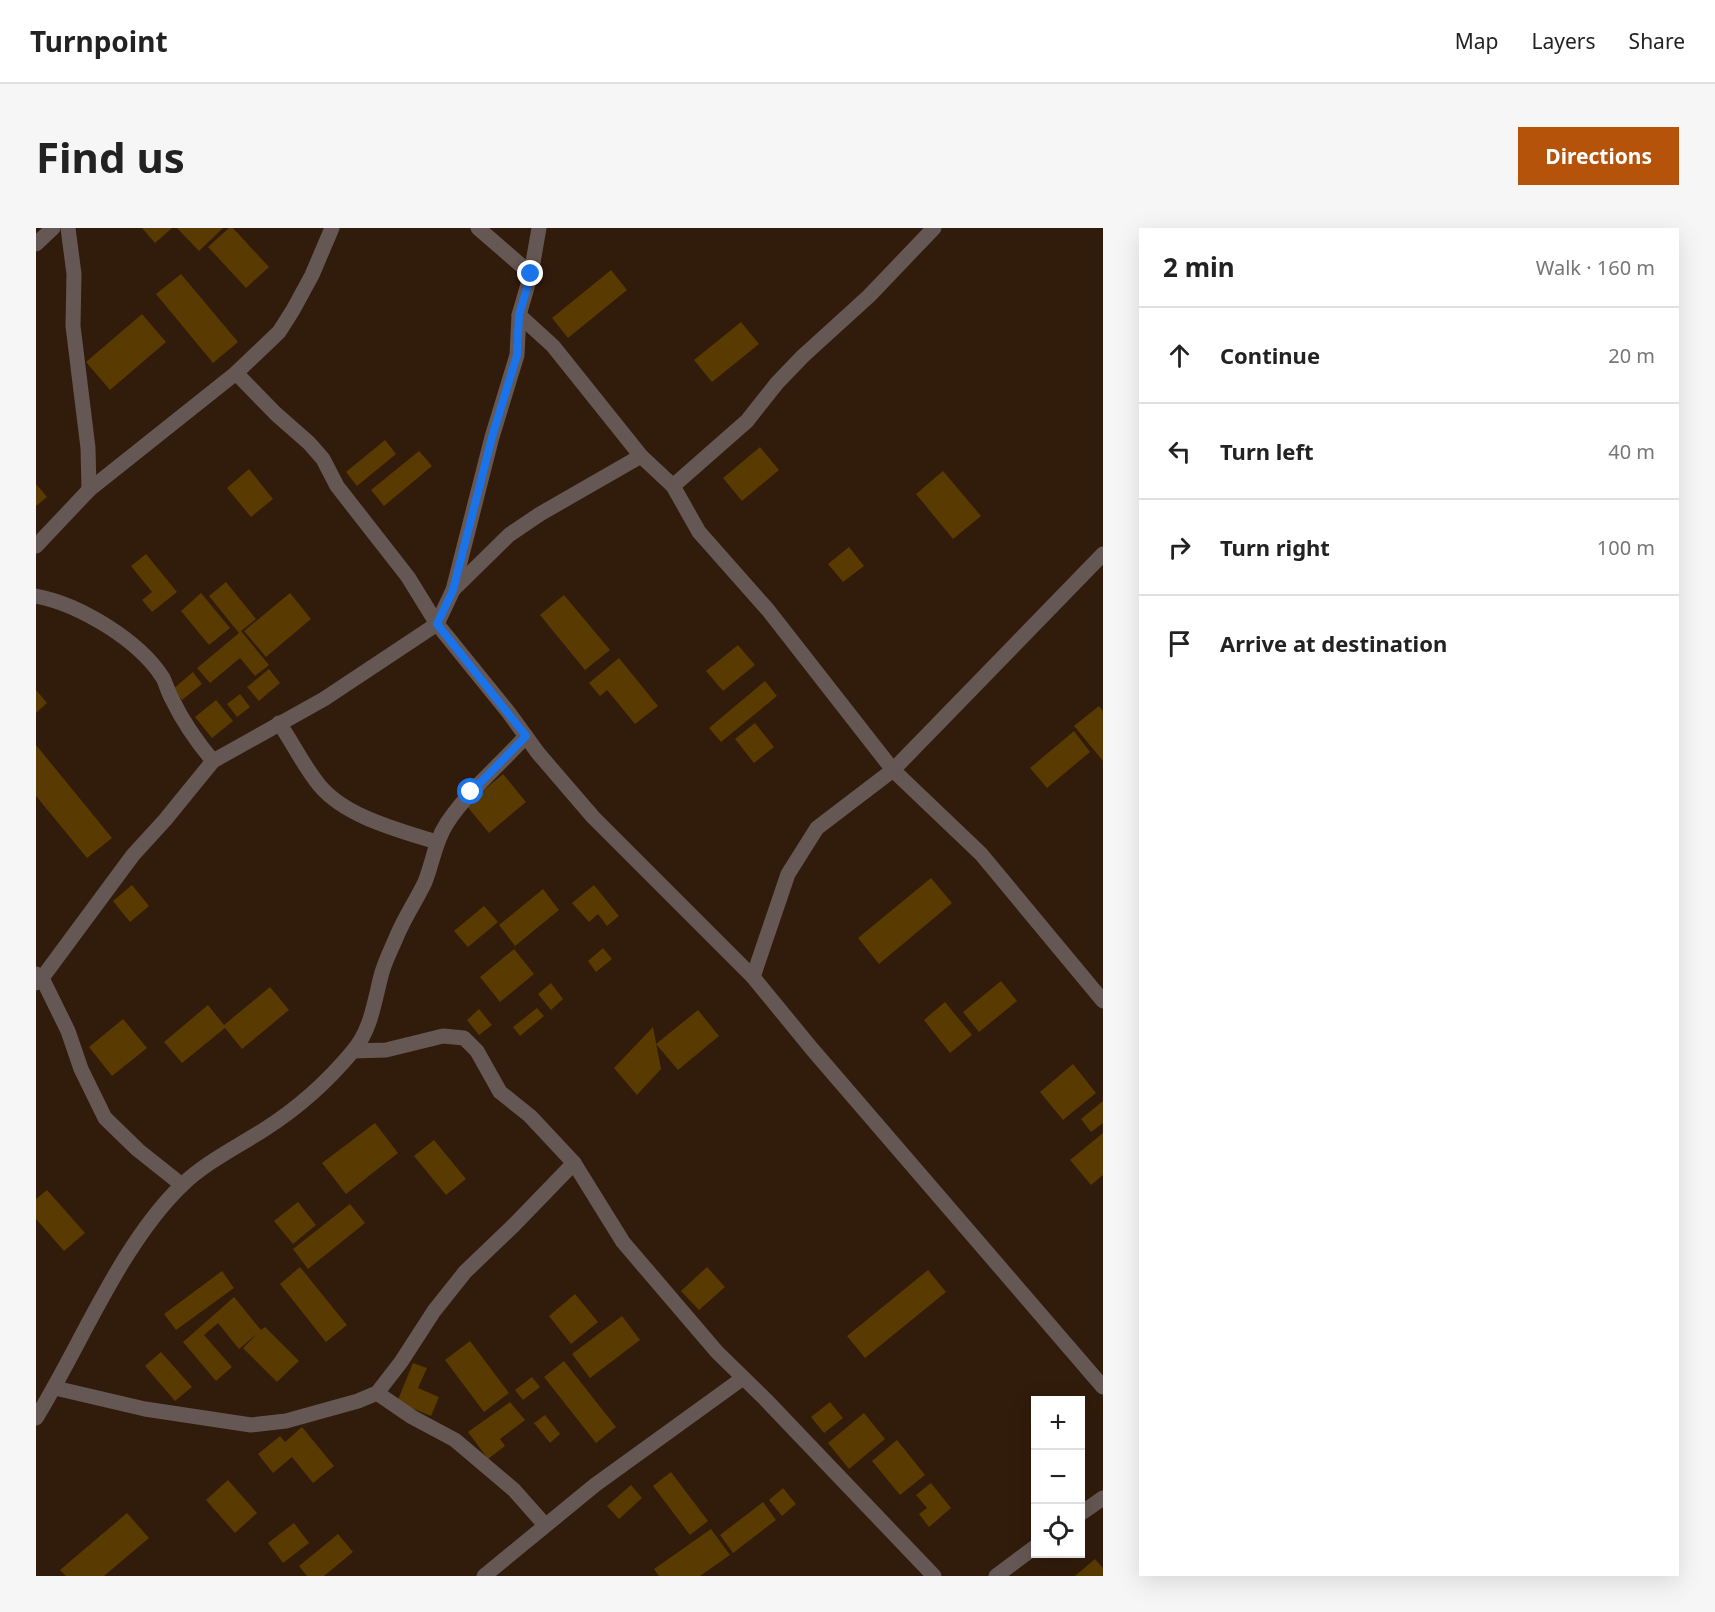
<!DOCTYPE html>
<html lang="en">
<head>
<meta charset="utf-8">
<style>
	:root { --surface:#fff; --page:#f6f6f6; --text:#222; --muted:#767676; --line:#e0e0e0; --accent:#b45309 }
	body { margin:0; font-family:"Noto Sans",sans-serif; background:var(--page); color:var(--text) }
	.controls { position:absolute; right:18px; bottom:18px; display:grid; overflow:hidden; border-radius:0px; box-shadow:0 6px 24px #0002 }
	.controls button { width:54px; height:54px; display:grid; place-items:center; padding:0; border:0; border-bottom:2px solid var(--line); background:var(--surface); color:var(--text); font:30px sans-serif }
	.stop { position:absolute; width:18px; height:18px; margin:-14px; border:4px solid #1a73e8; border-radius:50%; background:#fff }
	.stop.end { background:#1a73e8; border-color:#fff; box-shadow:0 2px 6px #0008 }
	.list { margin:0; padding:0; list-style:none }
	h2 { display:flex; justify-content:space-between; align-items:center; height:78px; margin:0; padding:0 24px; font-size:26px }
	h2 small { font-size:20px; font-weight:400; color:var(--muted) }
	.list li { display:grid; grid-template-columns:39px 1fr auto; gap:18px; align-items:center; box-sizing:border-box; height:96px; padding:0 24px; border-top:2px solid var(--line) }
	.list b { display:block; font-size:22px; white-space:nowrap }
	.list em { font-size:20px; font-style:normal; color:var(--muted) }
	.icon { flex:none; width:33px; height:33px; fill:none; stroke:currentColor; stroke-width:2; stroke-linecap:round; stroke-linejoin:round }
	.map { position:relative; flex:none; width:1067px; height:1348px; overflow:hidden; border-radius:0px }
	header { display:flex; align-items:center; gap:36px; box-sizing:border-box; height:84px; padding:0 30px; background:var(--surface); border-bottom:2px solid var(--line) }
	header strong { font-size:28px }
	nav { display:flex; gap:33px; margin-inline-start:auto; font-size:21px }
	.intro { display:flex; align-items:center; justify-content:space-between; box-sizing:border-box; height:144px; padding:0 36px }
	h1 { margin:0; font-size:42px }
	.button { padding:15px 27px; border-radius:0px; background:var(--accent); color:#fff; font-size:21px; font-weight:700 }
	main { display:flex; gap:36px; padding:0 36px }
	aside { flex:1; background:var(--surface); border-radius:0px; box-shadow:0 6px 24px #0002 }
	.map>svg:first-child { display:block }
	.building { fill:#593a00 }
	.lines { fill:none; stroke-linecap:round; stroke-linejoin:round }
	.minor { stroke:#655753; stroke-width:15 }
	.route { stroke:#1a73e8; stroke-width:8 }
</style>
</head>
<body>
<header>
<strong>Turnpoint</strong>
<nav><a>Map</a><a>Layers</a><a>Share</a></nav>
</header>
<div class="intro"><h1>Find us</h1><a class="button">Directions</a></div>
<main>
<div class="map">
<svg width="1067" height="1348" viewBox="0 0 1067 1348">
	<rect width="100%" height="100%" fill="#311b0b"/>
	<g class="building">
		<polygon points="106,0 136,0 119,15"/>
		<polygon points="141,0 187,0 163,23"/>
		<polygon points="193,0 197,0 233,39 210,60 172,19"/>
		<polygon points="575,42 591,62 532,110 516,90"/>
		<polygon points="145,46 202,114 177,135 120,66"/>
		<polygon points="106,86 130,114 74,162 50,134"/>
		<polygon points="705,94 723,116 676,154 658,132"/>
		<polygon points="349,212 360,226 321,258 310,244"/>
		<polygon points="724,219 743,242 706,273 687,250"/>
		<polygon points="383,223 396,238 348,278 335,262"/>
		<polygon points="213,241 237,271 215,289 191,260"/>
		<polygon points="907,243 945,288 917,311 880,266"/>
		<polygon points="0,256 11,269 0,278"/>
		<polygon points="813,319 828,338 807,354 792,336"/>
		<polygon points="110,326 141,364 116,384 106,372 116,364 95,338"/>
		<polygon points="190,354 220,391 205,403 233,437 219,448 204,430 174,455 161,440 203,405 173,368"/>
		<polygon points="165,365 194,400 173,417 145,383"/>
		<polygon points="254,365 275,391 230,429 208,403"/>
		<polygon points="528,367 574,422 549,442 504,387"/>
		<polygon points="702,417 719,437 687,463 670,443"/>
		<polygon points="583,430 622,478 599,496 571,462 564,468 553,455"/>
		<polygon points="233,441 244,455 223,473 211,459"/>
		<polygon points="157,444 166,456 146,472 137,461"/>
		<polygon points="729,453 741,468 685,514 673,500"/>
		<polygon points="0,462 11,475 0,485"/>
		<polygon points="204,466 214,479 201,489 191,476"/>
		<polygon points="180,472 197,493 176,510 159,489"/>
		<polygon points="1063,478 1067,483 1067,533 1038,498"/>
		<polygon points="719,495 738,519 718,535 699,511"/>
		<polygon points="1038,503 1054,524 1011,560 994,540"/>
		<polygon points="0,517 76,610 51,630 0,568"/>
		<polygon points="467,546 490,574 453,605 430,577"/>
		<polygon points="895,650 916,675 843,736 822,710"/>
		<polygon points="96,657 113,678 94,694 77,673"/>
		<polygon points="558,657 583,688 571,698 562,686 553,694 536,675"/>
		<polygon points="507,661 523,682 479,718 463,697"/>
		<polygon points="448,678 462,694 432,719 418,703"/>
		<polygon points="567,720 576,731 560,744 552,733"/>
		<polygon points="478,721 498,746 464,774 444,749"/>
		<polygon points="965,753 981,773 943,804 927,784"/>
		<polygon points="515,755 527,771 515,782 502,766"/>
		<polygon points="234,759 253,782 206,821 189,800 146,835 128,814 172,777 188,797"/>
		<polygon points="909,774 936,807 914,825 888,792"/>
		<polygon points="501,780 508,788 484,808 477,799"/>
		<polygon points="443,781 456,797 443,807 431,792"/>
		<polygon points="662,782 683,808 642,842 620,816"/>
		<polygon points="87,791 111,820 76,848 53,819"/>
		<polygon points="617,799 625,841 601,867 578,840"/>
		<polygon points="1037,836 1060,865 1027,892 1004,864"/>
		<polygon points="1067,873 1067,895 1055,904 1045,891"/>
		<polygon points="339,895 362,925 310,966 286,935"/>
		<polygon points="1067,905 1067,947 1055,957 1034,932"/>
		<polygon points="398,912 430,951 410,967 378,928"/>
		<polygon points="11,962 49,1005 28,1023 0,991 0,971"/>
		<polygon points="262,974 280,997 257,1016 238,993"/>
		<polygon points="314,976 329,995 272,1041 257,1021"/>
		<polygon points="264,1039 311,1097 290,1114 244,1056"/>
		<polygon points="671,1039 689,1059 663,1082 645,1063"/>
		<polygon points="892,1042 910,1064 829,1130 811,1108"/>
		<polygon points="186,1043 198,1060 140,1102 128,1086"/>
		<polygon points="539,1066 562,1094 535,1116 513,1088"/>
		<polygon points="198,1069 225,1102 229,1099 263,1133 241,1154 207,1120 221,1106 203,1121 182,1095 168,1107 196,1139 180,1153 147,1114"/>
		<polygon points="586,1088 604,1112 554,1150 536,1126"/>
		<polygon points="434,1113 473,1165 448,1184 409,1132"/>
		<polygon points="125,1124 156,1159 139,1173 109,1138"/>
		<polygon points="528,1133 580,1199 560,1215 508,1149"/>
		<polygon points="377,1135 391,1140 382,1160 403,1169 395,1188 361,1174"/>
		<polygon points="496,1149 504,1159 487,1172 479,1162"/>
		<polygon points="474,1174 489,1192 464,1211 469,1218 452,1231 432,1204"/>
		<polygon points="794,1174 807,1190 788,1205 775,1189"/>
		<polygon points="828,1185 849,1211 813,1241 792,1215"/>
		<polygon points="509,1187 524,1206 514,1215 498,1195"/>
		<polygon points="266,1199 298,1238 277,1255 256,1229 237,1245 222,1226 244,1208 249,1214"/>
		<polygon points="861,1212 889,1247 864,1267 836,1233"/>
		<polygon points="635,1244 672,1293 654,1307 617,1258"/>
		<polygon points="192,1252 221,1285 199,1305 170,1272"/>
		<polygon points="895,1255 915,1280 893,1299 883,1286 891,1280 880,1267"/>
		<polygon points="595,1257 606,1270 583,1291 571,1278"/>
		<polygon points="747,1260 760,1276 746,1288 733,1272"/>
		<polygon points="727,1274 740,1292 697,1325 684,1307"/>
		<polygon points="91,1285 113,1310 68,1348 30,1348 24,1342"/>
		<polygon points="258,1295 273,1315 247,1335 232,1315"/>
		<polygon points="675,1301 694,1327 664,1348 623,1348 618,1341"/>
		<polygon points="302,1306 317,1324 288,1348 271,1348 263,1338"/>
		<polygon points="1059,1331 1067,1340 1067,1348 1039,1348"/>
	</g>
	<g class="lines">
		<g class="minor">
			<polyline points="32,0 38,46 37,98 52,220 53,262"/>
			<polyline points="442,0 495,46"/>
			<polyline points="0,16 17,0"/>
			<polyline points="483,87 517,118 605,228 637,258 663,304 732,382 857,542 945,626 1067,773"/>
			<polyline points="200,145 240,186 273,215 287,231 301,258 372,349 401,396 473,485 502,525 557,589 717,749 776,821 1067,1159"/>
			<polyline points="637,258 711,193 741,155 767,128 833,68 898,0"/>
			<polyline points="0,318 53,262 200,145 243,104 257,82 276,47 296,0"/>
			<polyline points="417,362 473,307 504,286 605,228"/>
			<path d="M0,368C43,376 103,412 127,450C130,456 132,464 136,471C147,494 161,514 177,533"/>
			<path d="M243,495C257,515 268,539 284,558C310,589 363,602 400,614"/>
			<polyline points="0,746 6,750 32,803 45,841 69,890 102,922 146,957"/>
			<polyline points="717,749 752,646 781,600 857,542 1067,326"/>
			<polyline points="0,755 6,750 97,627 129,592 177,533 288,471 401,396 417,362 456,209 481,127 483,87 495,46 503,0"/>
			<polyline points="317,823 350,822 407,808 428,810 441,823 464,864 494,888 538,935 587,1014 681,1124 730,1172 898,1348"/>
			<polyline points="19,1160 109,1181 215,1197 250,1193 322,1173 341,1165 365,1134 398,1083 429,1044 478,997 538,935"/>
			<polyline points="341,1165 376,1189 419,1212 478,1262 509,1297"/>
			<path d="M0,1190C45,1117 84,1017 146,957C170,934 201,919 229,901C262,880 292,853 317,823C335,802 338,775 345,748C348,735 355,722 360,710C368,690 380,673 389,654C397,634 399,613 411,595C433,562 464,537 490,508"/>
			<polyline points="1044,1286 1067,1270"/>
			<polyline points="448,1348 559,1257 707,1150"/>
			<polyline points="960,1348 999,1319"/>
		</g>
	</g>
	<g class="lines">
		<polyline class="route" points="435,564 490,508 401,396 417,362 456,209 481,127 483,87 495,46"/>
	</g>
</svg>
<div class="controls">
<button>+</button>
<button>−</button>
<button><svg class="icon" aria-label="locate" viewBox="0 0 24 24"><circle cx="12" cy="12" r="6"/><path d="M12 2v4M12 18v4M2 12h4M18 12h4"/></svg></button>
</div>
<div class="stop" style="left:435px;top:564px"></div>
<div class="stop end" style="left:495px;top:46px"></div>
</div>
<aside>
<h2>2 min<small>Walk · 160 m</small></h2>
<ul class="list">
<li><svg class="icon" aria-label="ahead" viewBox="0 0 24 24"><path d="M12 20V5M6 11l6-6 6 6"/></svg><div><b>Continue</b></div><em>20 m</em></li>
<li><svg class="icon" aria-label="left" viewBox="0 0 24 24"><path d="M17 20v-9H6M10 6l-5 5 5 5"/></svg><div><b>Turn left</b></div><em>40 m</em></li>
<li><svg class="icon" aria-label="right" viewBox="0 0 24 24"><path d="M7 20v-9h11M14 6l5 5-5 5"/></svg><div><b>Turn right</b></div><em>100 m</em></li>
<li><svg class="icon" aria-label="arrive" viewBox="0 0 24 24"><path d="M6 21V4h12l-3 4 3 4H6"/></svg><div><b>Arrive at destination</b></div></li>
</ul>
</aside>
</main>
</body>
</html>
